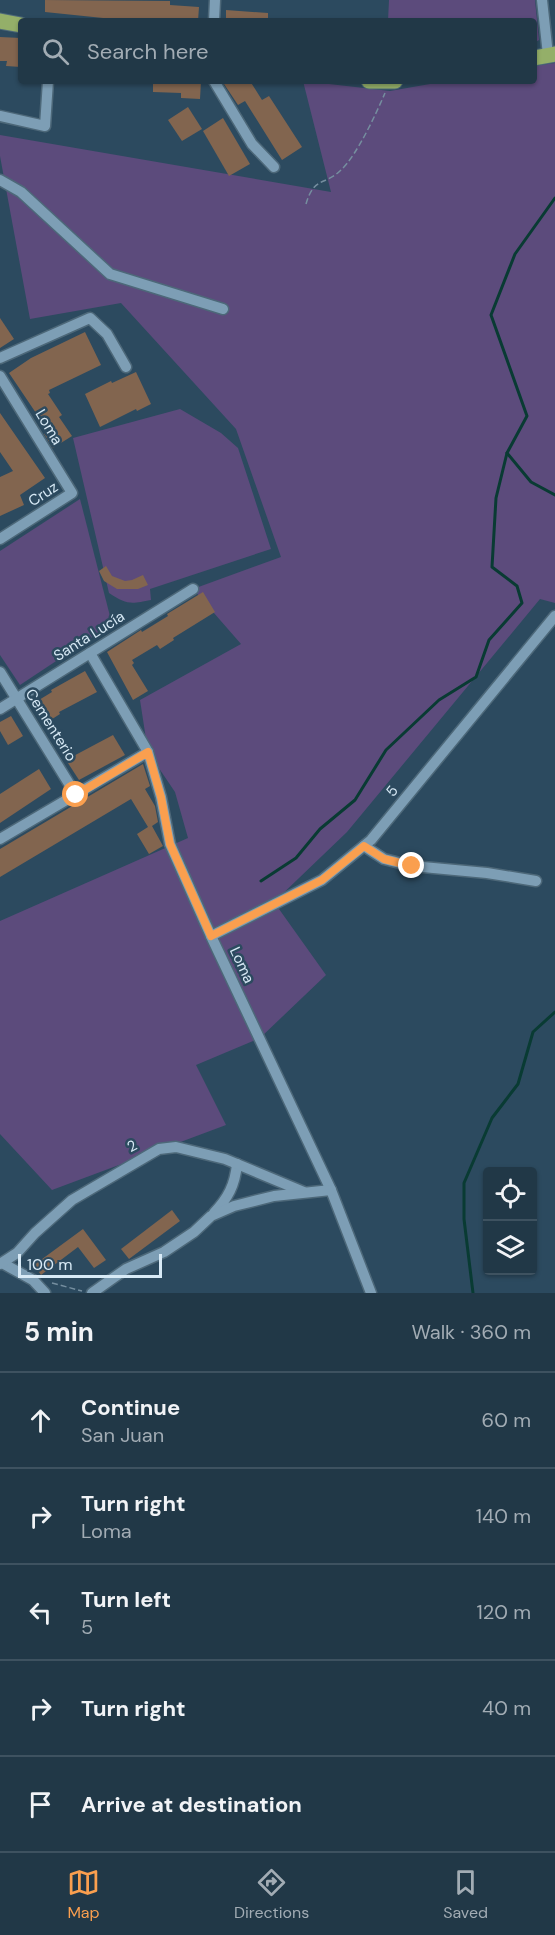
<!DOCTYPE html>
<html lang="en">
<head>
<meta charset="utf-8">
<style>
	:root { --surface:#213847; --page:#2d4352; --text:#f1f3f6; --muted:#a2acb4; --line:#3e5260; --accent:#fa9f4f }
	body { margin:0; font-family:"DM Sans",sans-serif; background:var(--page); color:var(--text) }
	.controls { position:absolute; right:18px; bottom:18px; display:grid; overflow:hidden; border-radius:6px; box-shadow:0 2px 4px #0004 }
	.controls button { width:54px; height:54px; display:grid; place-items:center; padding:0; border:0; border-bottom:2px solid var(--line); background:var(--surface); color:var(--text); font:30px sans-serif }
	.scale { position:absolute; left:18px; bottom:15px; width:144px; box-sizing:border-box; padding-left:6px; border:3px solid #d8eaf6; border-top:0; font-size:16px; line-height:21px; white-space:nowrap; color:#d8eaf6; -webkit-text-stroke:4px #2c4a5f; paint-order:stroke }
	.stop { position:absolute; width:18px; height:18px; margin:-14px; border:4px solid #fa9f4f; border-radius:50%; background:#fff }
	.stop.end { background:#fa9f4f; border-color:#fff; box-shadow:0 2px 6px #0008 }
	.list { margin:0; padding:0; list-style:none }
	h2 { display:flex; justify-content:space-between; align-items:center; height:78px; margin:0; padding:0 24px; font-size:26px }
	h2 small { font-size:20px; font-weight:400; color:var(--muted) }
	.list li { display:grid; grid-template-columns:39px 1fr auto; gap:18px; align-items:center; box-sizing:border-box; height:96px; padding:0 24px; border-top:2px solid var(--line) }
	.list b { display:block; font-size:22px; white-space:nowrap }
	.list p { margin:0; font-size:20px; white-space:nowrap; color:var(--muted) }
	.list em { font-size:20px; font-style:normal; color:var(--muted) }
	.icon { flex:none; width:33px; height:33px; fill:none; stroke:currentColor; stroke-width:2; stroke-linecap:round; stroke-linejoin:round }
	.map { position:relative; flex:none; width:555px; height:1293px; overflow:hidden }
	.search { position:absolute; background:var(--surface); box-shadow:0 2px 4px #0004; left:18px; right:18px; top:18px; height:66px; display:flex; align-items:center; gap:15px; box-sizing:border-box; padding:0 21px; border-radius:6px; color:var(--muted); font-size:22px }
	.sheet { height:558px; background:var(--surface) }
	nav { display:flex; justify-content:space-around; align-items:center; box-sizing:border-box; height:84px; border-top:2px solid var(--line); background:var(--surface); font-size:16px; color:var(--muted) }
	nav a { display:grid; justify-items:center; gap:3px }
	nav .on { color:var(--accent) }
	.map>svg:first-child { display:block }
	.green { fill:#5c4b7c }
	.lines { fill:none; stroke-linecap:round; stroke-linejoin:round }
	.stream { stroke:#093b33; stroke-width:3 }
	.building { fill:#82654f }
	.minor-casing { stroke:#4d6879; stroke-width:13 }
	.major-casing { stroke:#4d6879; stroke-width:17 }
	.path { stroke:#758e9f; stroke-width:1.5; stroke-dasharray:6 3; stroke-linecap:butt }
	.minor { stroke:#7d9eb5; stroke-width:10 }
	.major { stroke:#94af69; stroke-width:15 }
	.route { stroke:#fa9f4f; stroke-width:8 }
	.labels { text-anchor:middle; stroke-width:5; stroke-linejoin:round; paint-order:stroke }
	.street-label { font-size:15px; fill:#d8eaf6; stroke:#2c4a5f }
</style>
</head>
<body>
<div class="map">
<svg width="555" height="1293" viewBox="0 0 555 1293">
	<rect width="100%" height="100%" fill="#2c4a5f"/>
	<g class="green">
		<polygon points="389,0 535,0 539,40 534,43 534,21 388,21"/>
		<polygon points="555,63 555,603 540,599 347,832 274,902 326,975 260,1038 196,1065 226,1125 52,1190 0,1134 0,921 188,838 175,792 148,752 140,700 241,644 193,589 281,557 236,429 121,303 30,319 0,156 0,135 331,192 303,81 390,91 447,81 534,81 534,66"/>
		<path d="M180,409L221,433L238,448L271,549L150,589L151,600C131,604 127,605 109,593L73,438Z"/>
		<polygon points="80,499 112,624 20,685 0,655 0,551"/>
	</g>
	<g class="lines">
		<g class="stream">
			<polyline points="507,453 531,482 555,495"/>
			<polyline points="261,881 296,858 320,829 355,800 386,750 439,700 476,677 489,640 522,603 517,586 492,567 496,498 507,453 527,416 491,315 515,254 555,198"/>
			<polyline points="473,1293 464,1219 464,1183 492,1118 518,1084 533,1032 555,1012"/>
		</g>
	</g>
	<g class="building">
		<polygon points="45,0 170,1 170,5 199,7 198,21 102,21 103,18 45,12"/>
		<polygon points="226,10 268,13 268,21 226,21"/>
		<polygon points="0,37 21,38 21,67 6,66 7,61 0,61"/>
		<polygon points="153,81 201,81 200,99 181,98 181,93 153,92"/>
		<polygon points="228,81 250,81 262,100 269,96 302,147 282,160 245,101 238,105 224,84"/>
		<polygon points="188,107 202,129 182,141 168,120"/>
		<polygon points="223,118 250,164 229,176 203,131"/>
		<polygon points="0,318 14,339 0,348"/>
		<polygon points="85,332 101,365 49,390 50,393 48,394 62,415 59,417 72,436 53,448 44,434 46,432 33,414 36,413 9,373 31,358"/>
		<polygon points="136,372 151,404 137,411 136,409 100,427 85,394 111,381 112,383"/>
		<polygon points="0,413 45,478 20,495 24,505 0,516 0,477 13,471 0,452"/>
		<polygon points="106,566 112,576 125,581 132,580 143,575 148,585 138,589 117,589 104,581 99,571"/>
		<polygon points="203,592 215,612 173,638 174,640 160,649 157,645 132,660 134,663 132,665 148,691 133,700 107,652 141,630 142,632 168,616 167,614"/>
		<polygon points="85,671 97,692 59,712 60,714 46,723 34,703 52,692 51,690"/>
		<polygon points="11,716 23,736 8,745 0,731 0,722"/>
		<polygon points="113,735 125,755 79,780 66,760"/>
		<polygon points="143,764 150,786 145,789 155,806 158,822 152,826 163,846 149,854 137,834 148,827 131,799 0,877 0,849"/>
		<polygon points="39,769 51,789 0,823 0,794"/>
		<polygon points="172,1210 180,1221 129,1259 121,1249"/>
		<polygon points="83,1229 106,1260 94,1268 78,1247 41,1275 34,1265"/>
	</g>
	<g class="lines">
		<g class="minor-casing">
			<g id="minor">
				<polyline points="542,0 548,55"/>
				<polyline points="214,21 215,0"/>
				<polyline points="214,81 252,144 274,167"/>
				<polyline points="0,116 45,126 48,81"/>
				<polyline points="0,180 21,192 110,274 223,309"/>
				<polyline points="0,358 90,318 107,334 126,367"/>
				<polyline points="0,376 72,493 0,539"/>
				<polyline points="90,653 148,752 161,797 170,844 211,936 331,1190 371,1293"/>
				<polyline points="0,672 76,795"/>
				<polyline points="0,709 193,589"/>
				<polyline points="0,839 148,752"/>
				<polyline points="364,846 384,859 412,866 487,873 536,881"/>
				<polyline points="211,936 322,880 371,840 555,616"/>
				<path d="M214,1213C228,1198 235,1185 237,1164"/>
				<polyline points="2,1263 33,1280 45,1293"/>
				<polyline points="0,1264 17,1253 35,1233 72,1200 159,1149 176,1147 225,1159 304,1192"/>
				<polyline points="92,1293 126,1269 164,1252 194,1232 211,1216 234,1206 274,1196 331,1190"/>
			</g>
		</g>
		<g class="major-casing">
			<g id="major">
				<polyline points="0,21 21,25"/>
				<polyline points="534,58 555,54"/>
				<polyline points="369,81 395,81"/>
			</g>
		</g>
		<g class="path">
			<path d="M306,204C314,176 325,186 341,170C357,155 376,114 385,93"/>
			<polyline points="52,1283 82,1291"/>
		</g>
		<use href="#minor" class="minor"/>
		<use href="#major" class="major"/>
	</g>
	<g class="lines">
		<polyline class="route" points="76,795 148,752 161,797 170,844 211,936 322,880 364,846 384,859 412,866"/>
	</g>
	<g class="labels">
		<g class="street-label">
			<text transform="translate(49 427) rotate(59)" y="5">Loma</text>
			<text transform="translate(43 494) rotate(-33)" y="5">Cruz</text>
			<text transform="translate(89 636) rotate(-32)" y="5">Santa Lucía</text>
			<text transform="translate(51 725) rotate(58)" y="5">Cementerio</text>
			<text transform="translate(392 791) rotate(-51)" y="5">5</text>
			<text transform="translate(242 965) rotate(65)" y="5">Loma</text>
			<text transform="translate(132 1146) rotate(-28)" y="5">2</text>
		</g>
	</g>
</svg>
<div class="controls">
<button><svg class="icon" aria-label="locate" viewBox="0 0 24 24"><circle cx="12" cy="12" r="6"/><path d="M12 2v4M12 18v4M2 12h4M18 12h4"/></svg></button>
<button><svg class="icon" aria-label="layers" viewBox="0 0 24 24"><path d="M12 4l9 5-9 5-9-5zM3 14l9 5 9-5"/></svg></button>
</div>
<div class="scale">100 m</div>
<div class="stop" style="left:76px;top:795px"></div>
<div class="stop end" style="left:412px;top:866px"></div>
<div class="search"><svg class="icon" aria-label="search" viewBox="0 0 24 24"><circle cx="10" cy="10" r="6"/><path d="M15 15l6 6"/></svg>Search here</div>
</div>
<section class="sheet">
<h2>5 min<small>Walk · 360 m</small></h2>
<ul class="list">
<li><svg class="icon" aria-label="ahead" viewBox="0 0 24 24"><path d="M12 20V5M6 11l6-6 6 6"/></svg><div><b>Continue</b><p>San Juan</p></div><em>60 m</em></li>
<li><svg class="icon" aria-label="right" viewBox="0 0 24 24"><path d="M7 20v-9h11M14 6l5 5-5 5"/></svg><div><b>Turn right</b><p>Loma</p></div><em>140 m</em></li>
<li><svg class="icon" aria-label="left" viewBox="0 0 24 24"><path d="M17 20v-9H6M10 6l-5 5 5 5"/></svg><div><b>Turn left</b><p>5</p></div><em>120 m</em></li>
<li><svg class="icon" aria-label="right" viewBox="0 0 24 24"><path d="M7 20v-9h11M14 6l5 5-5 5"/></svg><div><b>Turn right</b></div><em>40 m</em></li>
<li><svg class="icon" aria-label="arrive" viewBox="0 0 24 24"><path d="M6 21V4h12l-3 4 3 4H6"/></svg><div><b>Arrive at destination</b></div></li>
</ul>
</section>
<nav>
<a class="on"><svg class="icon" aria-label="map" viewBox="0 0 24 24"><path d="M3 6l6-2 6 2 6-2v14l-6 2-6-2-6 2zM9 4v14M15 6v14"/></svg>Map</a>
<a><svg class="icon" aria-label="directions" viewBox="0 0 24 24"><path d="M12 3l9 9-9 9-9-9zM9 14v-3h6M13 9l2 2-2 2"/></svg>Directions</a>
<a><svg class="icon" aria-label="saved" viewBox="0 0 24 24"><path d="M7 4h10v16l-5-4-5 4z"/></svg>Saved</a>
</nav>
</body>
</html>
